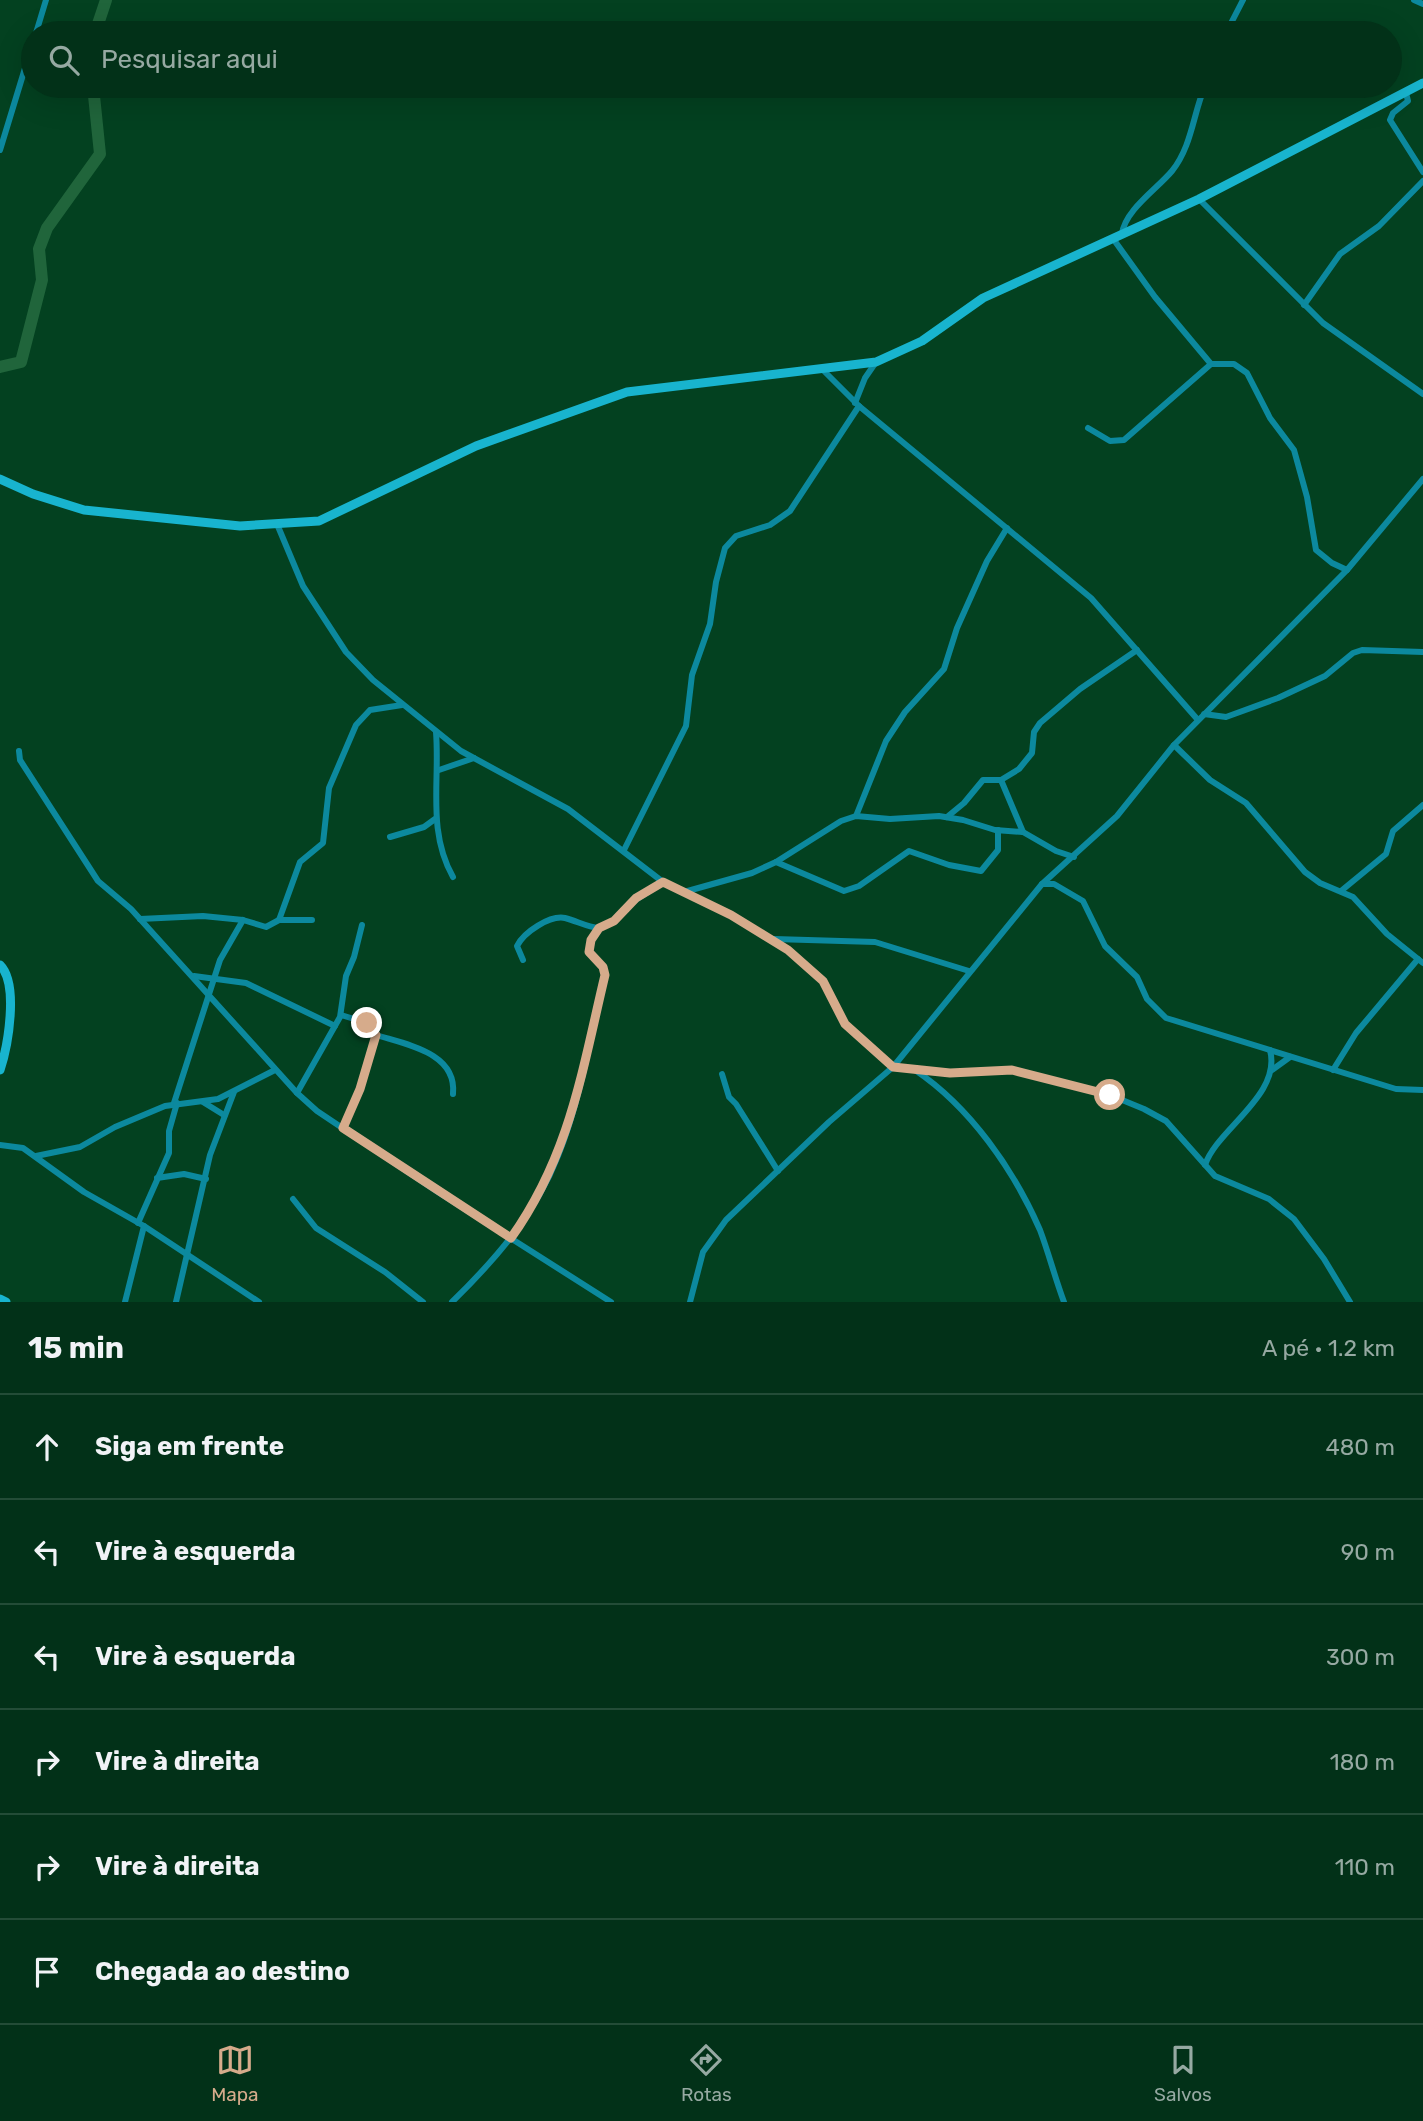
<!DOCTYPE html>
<html lang="pt">
<head>
<meta charset="utf-8">
<style>
	:root { --surface:#023118; --page:#103d25; --text:#f1f3f6; --muted:#96a9a2; --line:#234c37; --accent:#d6ab8b }
	body { margin:0; font-family:Rubik,sans-serif; background:var(--page); color:var(--text) }
	.stop { position:absolute; width:21px; height:21px; margin:-16px; border:5px solid #d6ab8b; border-radius:50%; background:#fff }
	.stop.end { background:#d6ab8b; border-color:#fff; box-shadow:0 2px 7px #0008 }
	.list { margin:0; padding:0; list-style:none }
	h2 { display:flex; justify-content:space-between; align-items:center; height:91px; margin:0; padding:0 28px; font-size:30px }
	h2 small { font-size:23px; font-weight:400; color:var(--muted) }
	.list li { display:grid; grid-template-columns:46px 1fr auto; gap:21px; align-items:center; box-sizing:border-box; height:105px; padding:0 28px; border-top:2px solid var(--line) }
	.list b { display:block; font-size:26px; white-space:nowrap }
	.list em { font-size:23px; font-style:normal; color:var(--muted) }
	.icon { flex:none; width:38px; height:38px; fill:none; stroke:currentColor; stroke-width:2; stroke-linecap:round; stroke-linejoin:round }
	.map { position:relative; flex:none; width:1423px; height:1302px; overflow:hidden }
	.search { position:absolute; background:var(--surface); box-shadow:0 7px 28px #0002; left:21px; right:21px; top:21px; height:77px; display:flex; align-items:center; gap:18px; box-sizing:border-box; padding:0 24px; border-radius:38px; color:var(--muted); font-size:26px }
	.sheet { height:721px; background:var(--surface) }
	nav { display:flex; justify-content:space-around; align-items:center; box-sizing:border-box; height:98px; border-top:2px solid var(--line); background:var(--surface); font-size:19px; color:var(--muted) }
	nav a { display:grid; justify-items:center; gap:4px }
	nav .on { color:var(--accent) }
	.map>svg:first-child { display:block }
	.lines { fill:none; stroke-linecap:round; stroke-linejoin:round }
	.river { stroke:#20653b; stroke-width:12 }
	.street { stroke:#0c899e; stroke-width:6 }
	.secondary { stroke:#18b4ce; stroke-width:9 }
	.route { stroke:#d6ab8b; stroke-width:9 }
</style>
</head>
<body>
<div class="map">
<svg width="1423" height="1302" viewBox="0 0 1423 1302">
	<rect width="100%" height="100%" fill="#034120"/>
	<g class="lines">
		<g class="river">
			<polyline points="95,33 106,0"/>
			<polyline points="0,367 21,362 42,280 39,249 47,228 100,154 93,86"/>
		</g>
		<g class="street">
			<polyline points="1414,0 1423,4"/>
			<polyline points="36,33 46,0"/>
			<polyline points="1226,33 1243,0"/>
			<polyline points="1406,93 1408,101 1393,113 1390,120 1423,172"/>
			<polyline points="0,150 33,42"/>
			<polyline points="1199,199 1323,323 1423,394"/>
			<path d="M1122,234C1125,210 1157,189 1172,171C1192,146 1193,114 1205,86"/>
			<polyline points="1114,240 1155,297 1211,364 1234,364 1247,373 1270,418 1294,450 1307,497 1316,550 1332,563 1347,570"/>
			<polyline points="1304,305 1340,254 1379,226 1423,181"/>
			<polyline points="822,369 859,406 1091,598 1198,720"/>
			<polyline points="855,403 865,378 876,362"/>
			<polyline points="1088,428 1110,441 1124,440 1211,364"/>
			<polyline points="277,524 303,586 346,652 373,680 461,751 568,809 663,882 731,915 788,950 823,981 845,1024 893,1067 950,1073 1011,1070 1110,1095 1144,1109 1166,1121 1215,1176 1269,1199 1294,1219 1324,1259 1350,1302"/>
			<polyline points="1204,714 1226,717 1278,698 1325,676 1353,653 1362,650 1423,652"/>
			<path d="M436,732C440,782 427,831 453,877"/>
			<polyline points="1174,745 1210,780 1246,803 1305,872 1320,883 1353,897 1387,934 1423,963"/>
			<polyline points="19,751 20,760 98,881 131,909 297,1093 317,1111 438,1192 611,1302"/>
			<polyline points="439,770 474,758"/>
			<polyline points="1001,780 1023,832"/>
			<polyline points="856,816 886,741 905,712 944,669 957,628 987,561 1007,528"/>
			<polyline points="947,817 964,803 983,780 1001,780 1019,769 1032,753 1034,732 1040,723 1080,689 1137,650"/>
			<polyline points="390,837 424,827 435,819"/>
			<polyline points="624,850 686,726 692,675 710,624 716,582 725,548 736,536 770,525 790,511 859,406"/>
			<polyline points="776,862 844,891 859,886 909,851 949,865 981,871 998,850 998,830"/>
			<polyline points="1042,884 1054,884 1083,901 1105,946 1137,977 1147,999 1166,1018 1396,1089 1423,1090"/>
			<polyline points="1341,891 1386,854 1393,831 1423,805"/>
			<polyline points="684,892 752,873 776,862 841,821 856,816 890,819 939,816 963,820 995,830 1023,832 1056,851 1074,857"/>
			<polyline points="140,919 203,916 243,920 266,927 279,920 312,920"/>
			<polyline points="279,920 300,862 323,843 329,788 356,725 370,710 402,705"/>
			<polyline points="774,939 875,942 969,971"/>
			<path d="M523,960L517,946C524,932 550,915 565,918C577,921 587,927 599,928"/>
			<polyline points="194,976 246,983 335,1026"/>
			<polyline points="341,1015 367,1023 376,1035"/>
			<path d="M915,1070C970,1107 1014,1170 1040,1230C1049,1254 1055,1278 1064,1302"/>
			<polyline points="1272,1070 1290,1057"/>
			<polyline points="1333,1070 1356,1033 1418,959"/>
			<polyline points="722,1074 729,1097 736,1104 778,1171"/>
			<polyline points="297,1093 340,1017 346,976 354,957 362,925"/>
			<polyline points="203,1102 224,1115"/>
			<polyline points="174,1103 220,960 243,920"/>
			<path d="M343,1128L360,1089L376,1035C408,1045 457,1053 453,1094"/>
			<polyline points="0,1145 23,1148 84,1192 144,1226 259,1302"/>
			<polyline points="36,1156 80,1147 115,1127 165,1106 218,1099 275,1070"/>
			<path d="M1205,1165C1217,1129 1282,1095 1270,1050"/>
			<polyline points="157,1178 184,1174 206,1179"/>
			<polyline points="293,1199 316,1228 385,1272 423,1302"/>
			<polyline points="138,1223 169,1153 169,1131 177,1103"/>
			<polyline points="125,1302 144,1226"/>
			<polyline points="176,1302 210,1155 234,1092"/>
			<path d="M452,1302C495,1260 536,1213 558,1156C581,1098 591,1035 605,975L603,967L589,952L591,940L599,928L614,921L628,905L663,882"/>
			<polyline points="690,1302 703,1252 726,1220 829,1122 893,1067 1042,884 1117,816 1174,745 1347,570 1423,479"/>
		</g>
		<g class="secondary">
			<polyline points="0,479 33,494 84,510 240,526 319,521 476,446 627,392 876,362 922,341 983,298 1199,199 1423,83"/>
			<path d="M0,965C19,984 8,1046 0,1070"/>
			<polyline points="0,1299 6,1302"/>
		</g>
	</g>
	<g class="lines">
		<path class="route" d="M367,1023L376,1035L360,1089L343,1128L511,1238C570,1155 582,1071 605,975L603,967L589,952L591,940L599,928L614,921L636,898L663,882L731,915L788,950L823,981L845,1024L893,1067L950,1073L1012,1070L1110,1095"/>
	</g>
</svg>
<div class="stop" style="left:1110px;top:1095px"></div>
<div class="stop end" style="left:367px;top:1023px"></div>
<div class="search"><svg class="icon" aria-label="search" viewBox="0 0 24 24"><circle cx="10" cy="10" r="6"/><path d="M15 15l6 6"/></svg>Pesquisar aqui</div>
</div>
<section class="sheet">
<h2>15 min<small>A pé · 1.2 km</small></h2>
<ul class="list">
<li><svg class="icon" aria-label="ahead" viewBox="0 0 24 24"><path d="M12 20V5M6 11l6-6 6 6"/></svg><div><b>Siga em frente</b></div><em>480 m</em></li>
<li><svg class="icon" aria-label="left" viewBox="0 0 24 24"><path d="M17 20v-9H6M10 6l-5 5 5 5"/></svg><div><b>Vire à esquerda</b></div><em>90 m</em></li>
<li><svg class="icon" aria-label="left" viewBox="0 0 24 24"><path d="M17 20v-9H6M10 6l-5 5 5 5"/></svg><div><b>Vire à esquerda</b></div><em>300 m</em></li>
<li><svg class="icon" aria-label="right" viewBox="0 0 24 24"><path d="M7 20v-9h11M14 6l5 5-5 5"/></svg><div><b>Vire à direita</b></div><em>180 m</em></li>
<li><svg class="icon" aria-label="right" viewBox="0 0 24 24"><path d="M7 20v-9h11M14 6l5 5-5 5"/></svg><div><b>Vire à direita</b></div><em>110 m</em></li>
<li><svg class="icon" aria-label="arrive" viewBox="0 0 24 24"><path d="M6 21V4h12l-3 4 3 4H6"/></svg><div><b>Chegada ao destino</b></div></li>
</ul>
</section>
<nav>
<a class="on"><svg class="icon" aria-label="map" viewBox="0 0 24 24"><path d="M3 6l6-2 6 2 6-2v14l-6 2-6-2-6 2zM9 4v14M15 6v14"/></svg>Mapa</a>
<a><svg class="icon" aria-label="directions" viewBox="0 0 24 24"><path d="M12 3l9 9-9 9-9-9zM9 14v-3h6M13 9l2 2-2 2"/></svg>Rotas</a>
<a><svg class="icon" aria-label="saved" viewBox="0 0 24 24"><path d="M7 4h10v16l-5-4-5 4z"/></svg>Salvos</a>
</nav>
</body>
</html>
